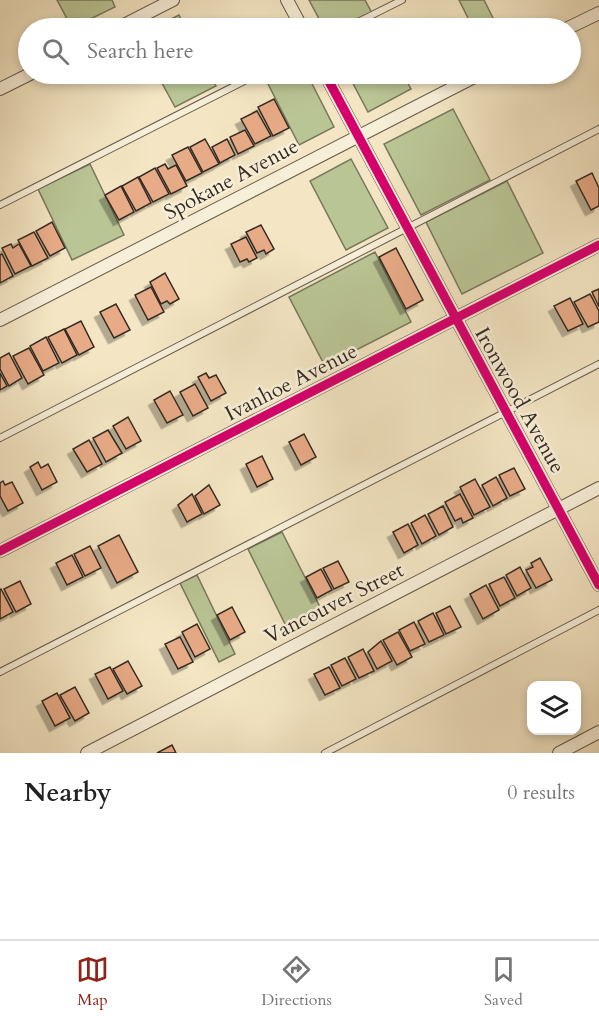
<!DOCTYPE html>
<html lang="en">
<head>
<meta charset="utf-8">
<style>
	:root { --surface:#fff; --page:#f6f6f6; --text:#222; --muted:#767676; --line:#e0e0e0; --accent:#8f2418 }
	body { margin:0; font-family:Cardo,serif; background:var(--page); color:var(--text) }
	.controls { position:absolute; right:18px; bottom:18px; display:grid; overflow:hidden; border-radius:12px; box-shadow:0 3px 9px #0003 }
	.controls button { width:54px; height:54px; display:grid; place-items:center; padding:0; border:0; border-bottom:2px solid var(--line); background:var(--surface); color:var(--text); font:30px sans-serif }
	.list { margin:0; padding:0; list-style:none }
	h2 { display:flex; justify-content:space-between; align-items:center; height:78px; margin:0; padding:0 24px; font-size:26px }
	h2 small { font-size:20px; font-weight:400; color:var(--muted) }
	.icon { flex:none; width:33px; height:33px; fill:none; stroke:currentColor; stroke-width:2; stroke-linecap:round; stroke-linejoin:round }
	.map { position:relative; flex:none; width:599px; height:753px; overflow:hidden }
	.search { position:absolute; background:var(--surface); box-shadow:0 3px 9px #0003; left:18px; right:18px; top:18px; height:66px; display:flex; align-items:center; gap:15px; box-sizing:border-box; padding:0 21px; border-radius:33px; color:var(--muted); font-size:22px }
	.sheet { height:186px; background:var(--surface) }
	nav { display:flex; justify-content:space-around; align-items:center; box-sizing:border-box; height:84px; border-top:2px solid var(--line); background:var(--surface); font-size:16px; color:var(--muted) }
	nav a { display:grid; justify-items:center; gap:3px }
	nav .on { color:var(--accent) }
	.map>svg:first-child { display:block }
	.green { fill:#bac595; stroke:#77785c; stroke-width:1.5 }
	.building { fill:#e8ab87; stroke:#342a22; stroke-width:1.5; filter:url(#shadow) }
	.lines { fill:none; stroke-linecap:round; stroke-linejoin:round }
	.service-casing { stroke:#64594a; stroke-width:8 }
	.minor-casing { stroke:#64594a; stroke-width:14 }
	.service { stroke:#f8efd9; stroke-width:6 }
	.minor { stroke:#f8efd9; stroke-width:12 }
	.cycleway-casing { stroke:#f8efd9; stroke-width:13 }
	.cycleway { stroke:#d6006c; stroke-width:9 }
	.labels { text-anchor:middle; stroke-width:5; stroke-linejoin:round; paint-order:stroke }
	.street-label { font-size:21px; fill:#342a22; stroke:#f8efd9 }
</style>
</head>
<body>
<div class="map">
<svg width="599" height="753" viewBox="0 0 599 753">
	<defs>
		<filter id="shadow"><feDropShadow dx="-5.5" dy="5.5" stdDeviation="0" flood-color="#0004"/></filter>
	</defs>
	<rect width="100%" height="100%" fill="#f4e6c4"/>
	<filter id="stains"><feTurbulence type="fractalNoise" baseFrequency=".00333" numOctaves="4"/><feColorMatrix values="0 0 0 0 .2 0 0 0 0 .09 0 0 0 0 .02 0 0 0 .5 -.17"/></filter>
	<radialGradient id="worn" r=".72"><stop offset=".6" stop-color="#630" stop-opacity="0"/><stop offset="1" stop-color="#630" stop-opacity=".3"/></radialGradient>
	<g class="green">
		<polygon points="57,0 112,0 115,7 72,28"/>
		<polygon points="309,0 365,0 380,28 324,28"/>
		<polygon points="459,0 484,0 498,28 473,28"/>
		<polygon points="179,15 186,28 153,28"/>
		<polygon points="157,74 210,74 216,86 175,107"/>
		<polygon points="263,74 307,74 334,127 299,145"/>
		<polygon points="348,74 403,74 411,89 368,112"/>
		<polygon points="453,109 490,180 421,215 384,144"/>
		<polygon points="351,159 388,228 346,250 310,181"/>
		<polygon points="90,164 124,235 72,260 38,189"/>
		<polygon points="507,181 543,253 462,294 426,222"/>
		<polygon points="375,252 411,322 325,366 289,297"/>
		<polygon points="282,532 322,611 287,628 248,549"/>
		<polygon points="197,575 235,654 219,662 180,583"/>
	</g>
	<g class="building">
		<polygon points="274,99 289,128 273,136 258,107"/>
		<polygon points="257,111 271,136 255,144 241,119"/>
		<polygon points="245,130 254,146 238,154 230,137"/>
		<polygon points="205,139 219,164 203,172 190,147"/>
		<polygon points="227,139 235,155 220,163 212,147"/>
		<polygon points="188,147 202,173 186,181 172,155"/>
		<polygon points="165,164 168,169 176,165 187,186 171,194 157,168"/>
		<polygon points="155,168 169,194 153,202 139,177"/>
		<polygon points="592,173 599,188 599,206 591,210 576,181"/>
		<polygon points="138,177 151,203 136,211 122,186"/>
		<polygon points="121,186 134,212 119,220 105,195"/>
		<polygon points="52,222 65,248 50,256 36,231"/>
		<polygon points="261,225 274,249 266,254 264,250 257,253 246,232"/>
		<polygon points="34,232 48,258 32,266 18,240"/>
		<polygon points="246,237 257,258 249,262 247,259 240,262 231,244"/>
		<polygon points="11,244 13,248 19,244 31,266 15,274 2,248"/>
		<polygon points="396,248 423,300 406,309 379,257"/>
		<polygon points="2,254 13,276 0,283 0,255"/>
		<polygon points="165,273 179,299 170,304 167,301 161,304 150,282"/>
		<polygon points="151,287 164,312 148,320 135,295"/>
		<polygon points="599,289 599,307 592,292"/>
		<polygon points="590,294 599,311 599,322 588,327 574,302"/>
		<polygon points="570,298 583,324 568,331 554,306"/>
		<polygon points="116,304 130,330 114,338 100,312"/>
		<polygon points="81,321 94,347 79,355 65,329"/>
		<polygon points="64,329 77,355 62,363 48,337"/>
		<polygon points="46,337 59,363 43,371 30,346"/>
		<polygon points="29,348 44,375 28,384 13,356"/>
		<polygon points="9,353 22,378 9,386 0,369 0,358"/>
		<polygon points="0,373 7,386 0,390"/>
		<polygon points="206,373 209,378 216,375 226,393 211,401 198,377"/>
		<polygon points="195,384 208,408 193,416 180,392"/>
		<polygon points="170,391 183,415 167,423 154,400"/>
		<polygon points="128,417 141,441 126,449 113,426"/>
		<polygon points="108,430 122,453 106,462 93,438"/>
		<polygon points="304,434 316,457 301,465 289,442"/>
		<polygon points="89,440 102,464 87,472 73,449"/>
		<polygon points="262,456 273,479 257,487 246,464"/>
		<polygon points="38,462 41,468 48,464 57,482 42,490 30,467"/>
		<polygon points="514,468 525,489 510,496 499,475"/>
		<polygon points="496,477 507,498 493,506 482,485"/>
		<polygon points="475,479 490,507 474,515 460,487"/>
		<polygon points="3,481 5,485 12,482 23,503 8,511 0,496 0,483"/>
		<polygon points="209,485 220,505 204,514 195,496"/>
		<polygon points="192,494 202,514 187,522 178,505"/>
		<polygon points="460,494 473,518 463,523 461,518 455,521 445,502"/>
		<polygon points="443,506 453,527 439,535 428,514"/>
		<polygon points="425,515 436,536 422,544 411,523"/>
		<polygon points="408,524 418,545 404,553 393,532"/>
		<polygon points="119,535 138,572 117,583 98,546"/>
		<polygon points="90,546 101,568 85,576 74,554"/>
		<polygon points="72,555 83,577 67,585 56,563"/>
		<polygon points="540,558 552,580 536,588 526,570 533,567 531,563"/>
		<polygon points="338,561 349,582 334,589 323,568"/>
		<polygon points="520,567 531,588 517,596 506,575"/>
		<polygon points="321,569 332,590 317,598 306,577"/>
		<polygon points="504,577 515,598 500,606 489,584"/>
		<polygon points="20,581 31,604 16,612 4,589"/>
		<polygon points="486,585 499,610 483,619 470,594"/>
		<polygon points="1,589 13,612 0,619 0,590"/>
		<polygon points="450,606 461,627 446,634 436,613"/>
		<polygon points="232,607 245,632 230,640 217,615"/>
		<polygon points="433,613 444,635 429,642 418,621"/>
		<polygon points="414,622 425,644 410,651 399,630"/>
		<polygon points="197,624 210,649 195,657 182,632"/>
		<polygon points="398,632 412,657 397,665 383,640"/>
		<polygon points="180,637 193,662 178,669 165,644"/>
		<polygon points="381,641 392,661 377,669 368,652"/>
		<polygon points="363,649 374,671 359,678 348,657"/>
		<polygon points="345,658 356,679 342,686 331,665"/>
		<polygon points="128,661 142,686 127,694 113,669"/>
		<polygon points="110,667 123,691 108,699 95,674"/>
		<polygon points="329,667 340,688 325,695 314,674"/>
		<polygon points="75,687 89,713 75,721 60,695"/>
		<polygon points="57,693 70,718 55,726 42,701"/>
		<polygon points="172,745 176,753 157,753"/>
	</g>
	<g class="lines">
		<g class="service-casing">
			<g id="service">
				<polyline points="346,28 402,0"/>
				<polyline points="0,205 258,74"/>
				<polyline points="0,438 599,129"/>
				<polyline points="0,672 599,364"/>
				<polyline points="325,753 599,610"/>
			</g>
		</g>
		<g class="minor-casing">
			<g id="minor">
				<polyline points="287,0 302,28"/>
				<polyline points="118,28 173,0"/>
				<polyline points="568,28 599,13"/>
				<polyline points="325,74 599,585"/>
				<polyline points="0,89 30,74"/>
				<polyline points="0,320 480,74"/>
				<polyline points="0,551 599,245"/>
				<polyline points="87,753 599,488"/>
				<polyline points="559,753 599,732"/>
			</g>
		</g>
		<use href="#service" class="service"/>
		<use href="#minor" class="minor"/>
		<g class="cycleway-casing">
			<g id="cycleway">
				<polyline points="325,74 599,585"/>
				<polyline points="0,551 599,245"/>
			</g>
		</g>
		<use href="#cycleway" class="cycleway"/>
	</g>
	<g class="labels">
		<g class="street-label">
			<text transform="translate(231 179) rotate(-28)" y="7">Spokane Avenue</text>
			<text transform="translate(291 382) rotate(-27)" y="7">Ivanhoe Avenue</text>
			<text transform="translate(520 400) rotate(61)" y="7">Ironwood Avenue</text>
			<text transform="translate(334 603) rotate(-27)" y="7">Vancouver Street</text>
		</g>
	</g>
	<rect width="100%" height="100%" filter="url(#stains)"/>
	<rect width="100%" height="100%" fill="url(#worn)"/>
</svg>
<div class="controls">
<button><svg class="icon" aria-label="layers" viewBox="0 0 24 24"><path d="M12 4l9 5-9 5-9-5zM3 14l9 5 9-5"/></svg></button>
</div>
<div class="search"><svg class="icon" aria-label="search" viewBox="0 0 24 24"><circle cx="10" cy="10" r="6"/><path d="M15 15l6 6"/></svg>Search here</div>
</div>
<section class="sheet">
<h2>Nearby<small>0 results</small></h2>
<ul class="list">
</ul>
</section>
<nav>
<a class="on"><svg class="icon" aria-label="map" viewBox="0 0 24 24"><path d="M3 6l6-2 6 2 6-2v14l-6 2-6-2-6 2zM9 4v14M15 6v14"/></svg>Map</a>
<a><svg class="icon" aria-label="directions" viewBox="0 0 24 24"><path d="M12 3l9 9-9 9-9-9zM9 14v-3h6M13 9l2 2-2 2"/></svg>Directions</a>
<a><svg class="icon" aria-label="saved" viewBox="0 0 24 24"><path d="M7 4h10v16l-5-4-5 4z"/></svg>Saved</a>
</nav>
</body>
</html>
